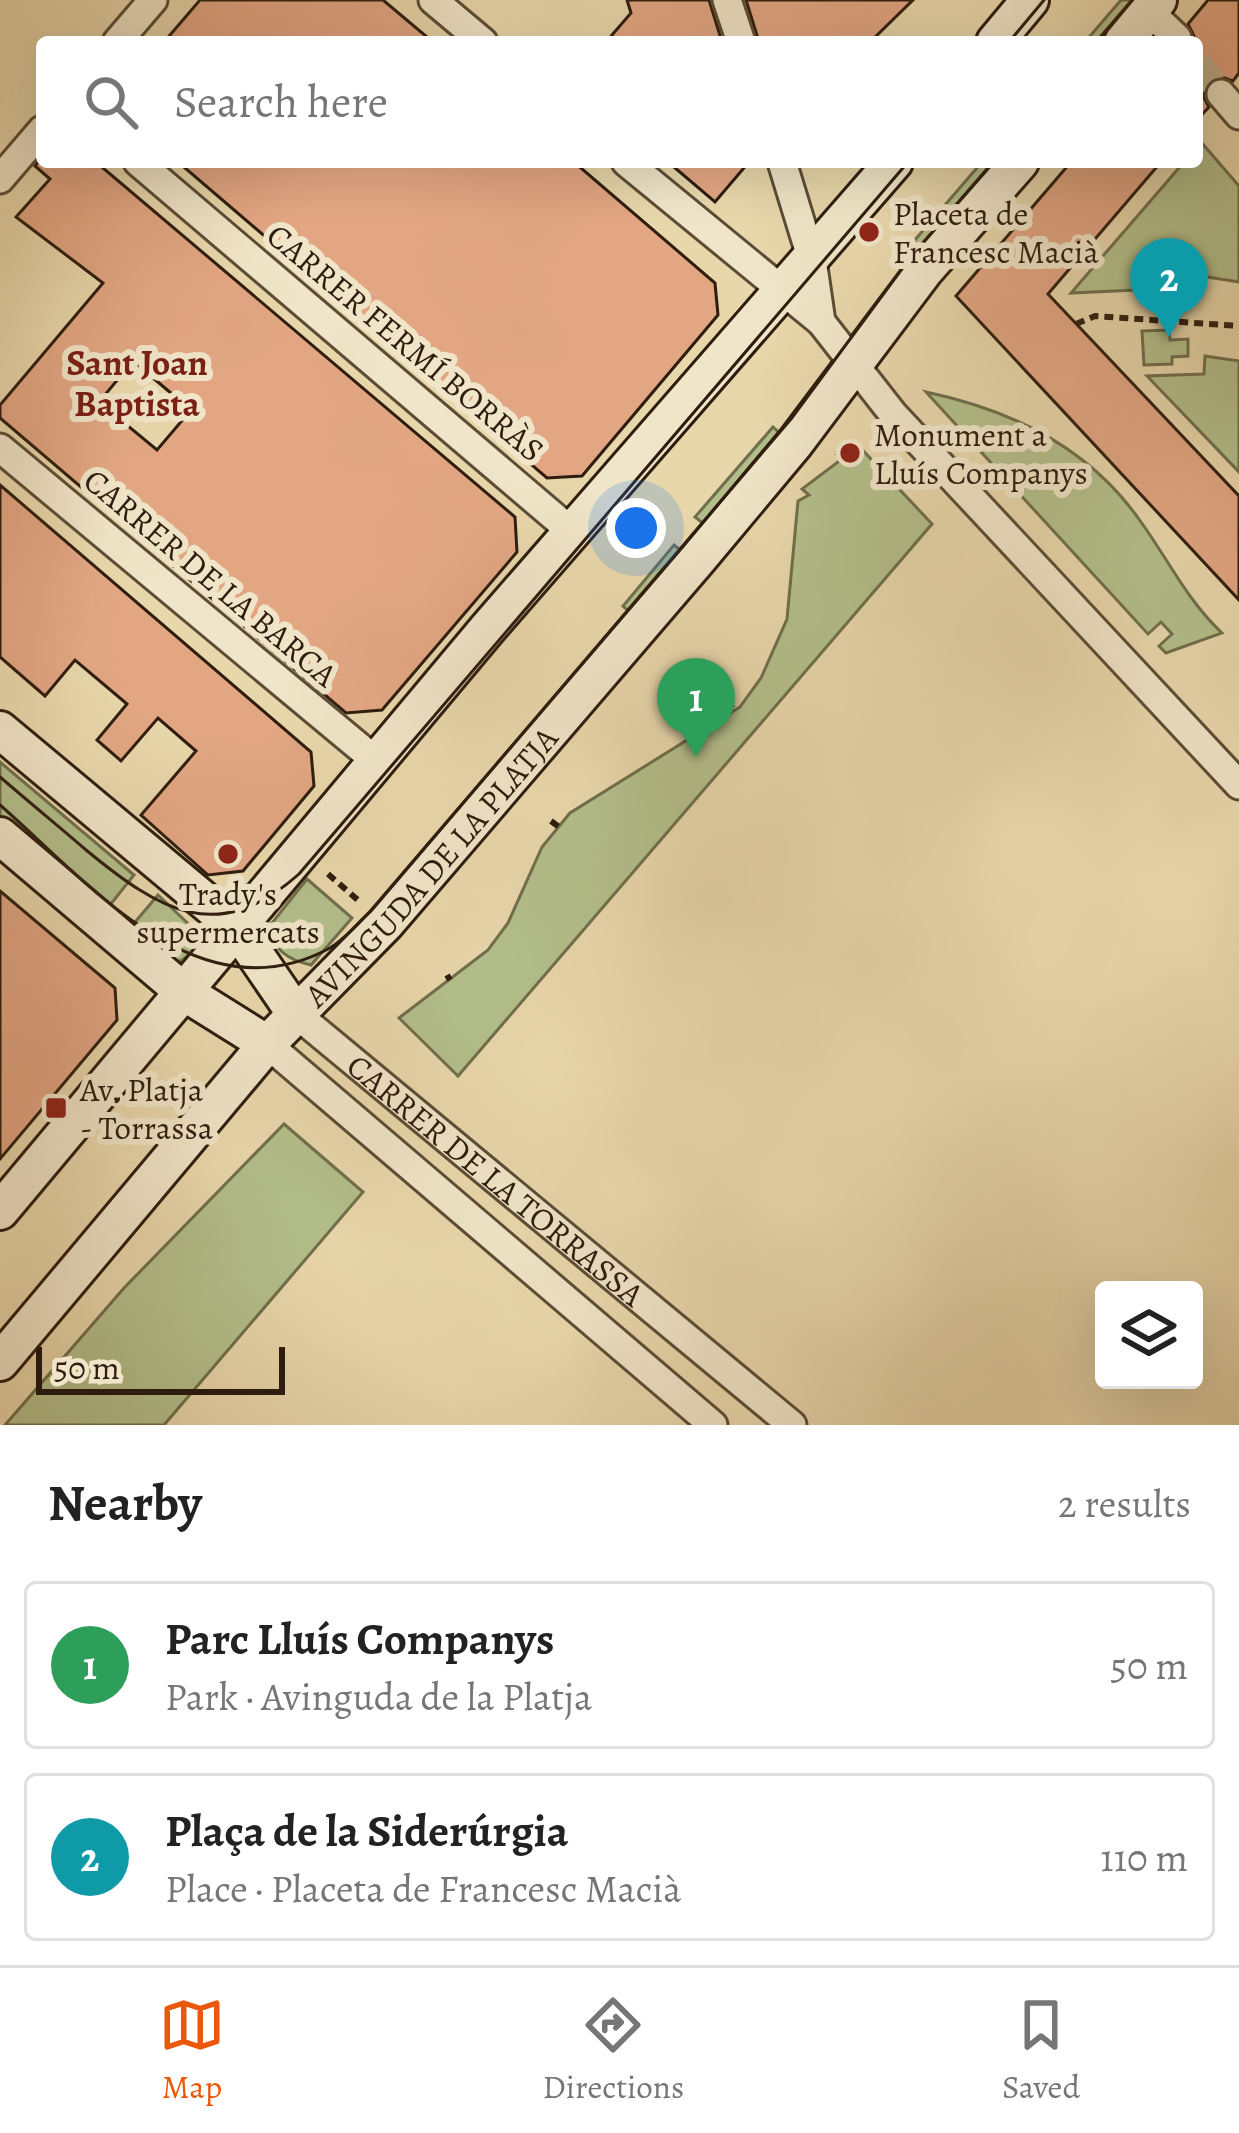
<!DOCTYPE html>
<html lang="en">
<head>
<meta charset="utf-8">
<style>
	:root { --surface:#fff; --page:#f2f2f2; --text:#222; --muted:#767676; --line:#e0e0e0; --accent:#ea580c }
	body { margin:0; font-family:Alegreya,serif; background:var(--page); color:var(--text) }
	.controls { position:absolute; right:36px; bottom:36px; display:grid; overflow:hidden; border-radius:12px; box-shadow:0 12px 48px #0002 }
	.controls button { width:108px; height:108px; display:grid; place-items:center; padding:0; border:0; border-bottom:3px solid var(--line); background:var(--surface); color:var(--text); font:60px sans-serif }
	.scale { position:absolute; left:36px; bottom:30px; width:249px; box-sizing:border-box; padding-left:12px; border:6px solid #2e1d0e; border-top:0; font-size:33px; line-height:42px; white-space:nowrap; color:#2e1d0e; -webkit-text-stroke:9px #f0e5c8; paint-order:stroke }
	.you { position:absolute; left:636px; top:528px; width:42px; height:42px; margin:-30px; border:9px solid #fff; border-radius:50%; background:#1a73e8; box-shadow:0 0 0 18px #1a73e833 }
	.badge { display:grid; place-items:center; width:78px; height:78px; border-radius:50%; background:var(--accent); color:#fff; font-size:39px; font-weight:700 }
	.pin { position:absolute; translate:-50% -99px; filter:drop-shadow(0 3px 6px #0008) }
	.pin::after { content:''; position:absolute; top:63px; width:42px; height:36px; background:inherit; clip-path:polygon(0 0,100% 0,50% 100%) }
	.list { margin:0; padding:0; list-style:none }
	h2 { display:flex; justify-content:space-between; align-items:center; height:156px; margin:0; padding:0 48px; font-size:51px }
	h2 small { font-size:39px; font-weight:400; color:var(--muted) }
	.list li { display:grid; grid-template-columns:78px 1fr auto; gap:36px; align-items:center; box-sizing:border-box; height:168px; margin:0 24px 24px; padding:0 24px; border:3px solid var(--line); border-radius:12px }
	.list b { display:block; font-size:45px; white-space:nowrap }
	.list p { margin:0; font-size:39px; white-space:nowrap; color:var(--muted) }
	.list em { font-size:39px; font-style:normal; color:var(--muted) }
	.icon { flex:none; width:66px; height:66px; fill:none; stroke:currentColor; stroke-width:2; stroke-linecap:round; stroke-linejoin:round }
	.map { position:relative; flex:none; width:1239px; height:1425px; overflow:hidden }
	.search { position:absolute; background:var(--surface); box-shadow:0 12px 48px #0002; left:36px; right:36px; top:36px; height:132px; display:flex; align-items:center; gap:30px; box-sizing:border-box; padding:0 42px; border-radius:12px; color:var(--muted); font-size:45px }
	.sheet { height:540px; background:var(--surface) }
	nav { display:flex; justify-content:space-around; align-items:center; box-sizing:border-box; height:168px; border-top:3px solid var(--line); background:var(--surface); font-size:33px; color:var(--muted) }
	nav a { display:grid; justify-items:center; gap:6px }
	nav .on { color:var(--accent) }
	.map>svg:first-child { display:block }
	.green { fill:#b3bf8b; stroke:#706e4c; stroke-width:3 }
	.building { fill:#e2a683; stroke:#2e1d0e; stroke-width:3; fill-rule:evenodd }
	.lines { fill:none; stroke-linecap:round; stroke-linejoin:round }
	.street-tunnel { stroke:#c3b28c; stroke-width:27; stroke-dasharray:27 14; stroke-linecap:butt }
	.street-casing { stroke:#5c4c35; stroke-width:33 }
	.secondary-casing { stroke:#2e1d0e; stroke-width:42 }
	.path { stroke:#2e1d0e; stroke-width:6; stroke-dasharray:9 6; stroke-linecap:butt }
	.street { stroke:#f0e5c8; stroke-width:27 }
	.secondary { stroke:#f0e5c8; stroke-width:36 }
	.tram { stroke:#2e1d0e; stroke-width:3 }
	.poi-dot { fill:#8f2418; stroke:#f0e5c8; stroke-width:4.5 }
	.labels { text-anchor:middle; stroke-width:12; stroke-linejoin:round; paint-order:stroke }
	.poi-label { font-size:33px; fill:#2e1d0e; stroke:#f0e5c8; text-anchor:start }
	.street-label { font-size:33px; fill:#2e1d0e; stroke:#f0e5c8 }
	.neighbourhood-label { font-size:36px; font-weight:bold; fill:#7a1f14; stroke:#f0e5c8 }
</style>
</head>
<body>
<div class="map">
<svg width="1239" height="1425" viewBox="0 0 1239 1425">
	<rect width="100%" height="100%" fill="#e8d7ab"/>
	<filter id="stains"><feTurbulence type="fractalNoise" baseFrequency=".00167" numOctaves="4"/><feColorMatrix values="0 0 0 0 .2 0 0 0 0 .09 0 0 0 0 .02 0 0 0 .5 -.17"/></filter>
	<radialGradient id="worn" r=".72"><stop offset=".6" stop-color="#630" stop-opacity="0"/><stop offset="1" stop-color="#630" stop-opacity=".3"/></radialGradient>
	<g class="green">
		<polygon points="1121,0 1141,0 1106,42 1085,42"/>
		<polygon points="1201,142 1239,186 1239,282 1201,276 1200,287 1071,293 1184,162 1197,162 1197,147"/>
		<polygon points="982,162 1003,162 927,251 914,241"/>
		<polygon points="1169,330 1170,340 1188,339 1188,356 1172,357 1172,364 1144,365 1142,331"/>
		<polygon points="1205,356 1239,361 1239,472 1147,376 1204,374"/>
		<path d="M926,392C1012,410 1090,448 1141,522C1169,561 1187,600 1222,633L1166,653L1159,646L1172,634L1161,622L1148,634Z"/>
		<polygon points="773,427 785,438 709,528 695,517"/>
		<polygon points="855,442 932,524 458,1076 399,1018 488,950 508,923 542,847 570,813 740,707 761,678 787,619 798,501 809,495 802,489 846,456 838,454"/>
		<polygon points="674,545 685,554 633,615 623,606"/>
		<polygon points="0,762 134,875 106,910 0,819"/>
		<path d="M307,879L352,918L311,965C288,960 274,950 268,928Z"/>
		<polygon points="158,895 199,934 197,948 181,961 170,960 130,928"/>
		<polygon points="284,1124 363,1192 164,1425 5,1425 124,1288"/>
	</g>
	<g class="building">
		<polygon points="200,0 383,0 433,42 164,42"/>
		<polygon points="627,0 709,0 722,42 606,42 631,13"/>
		<polygon points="746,0 913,0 870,42 759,42"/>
		<polygon points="1208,0 1239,0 1239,73 1233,81 1219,76 1208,81 1203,96 1209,107 1197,120 1197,42 1188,24"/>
		<path d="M38,162H96L515,517L517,552L382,710L346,713L0,418V405L103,283L16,217L50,179L35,166ZM133,361L191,410L157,450L99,402Z"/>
		<polygon points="178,162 574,162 715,283 718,315 582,476 547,478"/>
		<polygon points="668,162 749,162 715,202"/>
		<polygon points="1071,162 1161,162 1048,294 1239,496 1239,600 956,296"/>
		<polygon points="0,485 311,752 314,786 243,871 208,875 141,815 196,751 158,718 121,761 97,740 127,704 75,660 45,696 0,657"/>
		<polygon points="0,891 115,988 117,1020 0,1159"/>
	</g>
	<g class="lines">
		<polyline class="street-tunnel" points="1197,63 1221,94"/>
		<g class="street-casing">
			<g id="street">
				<polyline points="433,0 483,42"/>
				<polyline points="727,0 741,42"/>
				<polyline points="1149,11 1177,38"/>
				<polyline points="117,42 153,0"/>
				<polyline points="1221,94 1239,115"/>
				<polyline points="138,162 571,531"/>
				<polyline points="626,162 821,322 893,414 1239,785"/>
				<polyline points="782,162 812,260 821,322"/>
				<polyline points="0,179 42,130"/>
				<polyline points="0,448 376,761"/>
				<path id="s1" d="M295,1013L792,1425"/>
				<polyline points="267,1044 713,1425"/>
			</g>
		</g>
		<g class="secondary-casing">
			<g id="secondary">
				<polyline points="995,42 1030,0"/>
				<polyline points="1123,42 1158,0"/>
				<polyline points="0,730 237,928 295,1013"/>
				<polyline points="0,836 184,992 267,1044"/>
				<polyline points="0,1211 488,628 894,162"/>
				<path id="s2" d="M0,1362L267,1044L385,924L698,559L795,443L925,270L1020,162"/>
			</g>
		</g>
		<g class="path">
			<polyline points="1076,324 1095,316 1239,326"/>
			<polyline points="727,701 735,711"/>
			<polyline points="551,821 559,827"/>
			<polyline points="328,874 359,901"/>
			<polyline points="447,975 450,980"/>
		</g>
		<use href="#street" class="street"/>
		<use href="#secondary" class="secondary"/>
		<g class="tram">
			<polyline points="1009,42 1044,0"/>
			<polyline points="1096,42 1132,0"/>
			<path d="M0,777C29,802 58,826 86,850C159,910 217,947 299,874L908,162"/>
			<path d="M0,805C89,883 200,1019 330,948C345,939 358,923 371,911L791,419L910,258L993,162"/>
		</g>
	</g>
	<g class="poi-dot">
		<circle cx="869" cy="232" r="12"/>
		<circle cx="850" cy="453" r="12"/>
		<circle cx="228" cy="854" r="12"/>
		<rect x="44" y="1096" width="24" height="24" rx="6"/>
	</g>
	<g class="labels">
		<g class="poi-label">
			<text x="893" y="225">Placeta de<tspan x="893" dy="38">Francesc Macià</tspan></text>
			<text x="874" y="446">Monument a<tspan x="874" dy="38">Lluís Companys</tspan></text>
			<text x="228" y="905" text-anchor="middle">Trady's<tspan x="228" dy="38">supermercats</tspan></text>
			<text x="80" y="1101">Av. Platja<tspan x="80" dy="38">- Torrassa</tspan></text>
		</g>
		<g class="street-label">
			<text transform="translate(406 342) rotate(40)" y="12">CARRER FERMÍ BORRÀS</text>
			<text transform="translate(211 577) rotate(40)" y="12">CARRER DE LA BARCA</text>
			<text dy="12" stroke="none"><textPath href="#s2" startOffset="657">AVINGUDA DE LA PLATJA</textPath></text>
			<text dy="12" stroke="none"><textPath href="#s1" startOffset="261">CARRER DE LA TORRASSA</textPath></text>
		</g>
		<g class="neighbourhood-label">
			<text x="137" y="375">Sant Joan<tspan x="137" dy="41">Baptista</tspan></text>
		</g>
	</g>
	<rect width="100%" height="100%" filter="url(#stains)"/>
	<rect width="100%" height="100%" fill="url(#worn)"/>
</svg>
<div class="controls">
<button><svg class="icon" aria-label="layers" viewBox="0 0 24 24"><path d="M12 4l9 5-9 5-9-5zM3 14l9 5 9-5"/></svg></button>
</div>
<div class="scale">50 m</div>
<div class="you"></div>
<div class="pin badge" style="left:696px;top:757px;background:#2e9e5b">1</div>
<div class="pin badge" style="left:1169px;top:337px;background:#0f9aa8">2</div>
<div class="search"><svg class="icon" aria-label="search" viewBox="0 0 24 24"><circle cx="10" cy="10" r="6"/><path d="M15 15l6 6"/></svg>Search here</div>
</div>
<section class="sheet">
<h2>Nearby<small>2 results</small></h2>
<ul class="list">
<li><span class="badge" style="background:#2e9e5b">1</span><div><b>Parc Lluís Companys</b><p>Park · Avinguda de la Platja</p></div><em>50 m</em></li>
<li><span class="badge" style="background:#0f9aa8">2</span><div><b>Plaça de la Siderúrgia</b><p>Place · Placeta de Francesc Macià</p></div><em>110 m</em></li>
</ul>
</section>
<nav>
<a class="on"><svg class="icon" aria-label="map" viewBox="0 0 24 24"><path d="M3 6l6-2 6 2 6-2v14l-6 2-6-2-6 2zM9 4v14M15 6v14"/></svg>Map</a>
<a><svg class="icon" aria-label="directions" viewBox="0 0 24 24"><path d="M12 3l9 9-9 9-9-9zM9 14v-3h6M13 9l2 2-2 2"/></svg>Directions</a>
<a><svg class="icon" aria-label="saved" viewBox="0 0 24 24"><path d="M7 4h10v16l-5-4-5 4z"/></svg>Saved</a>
</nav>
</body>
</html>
